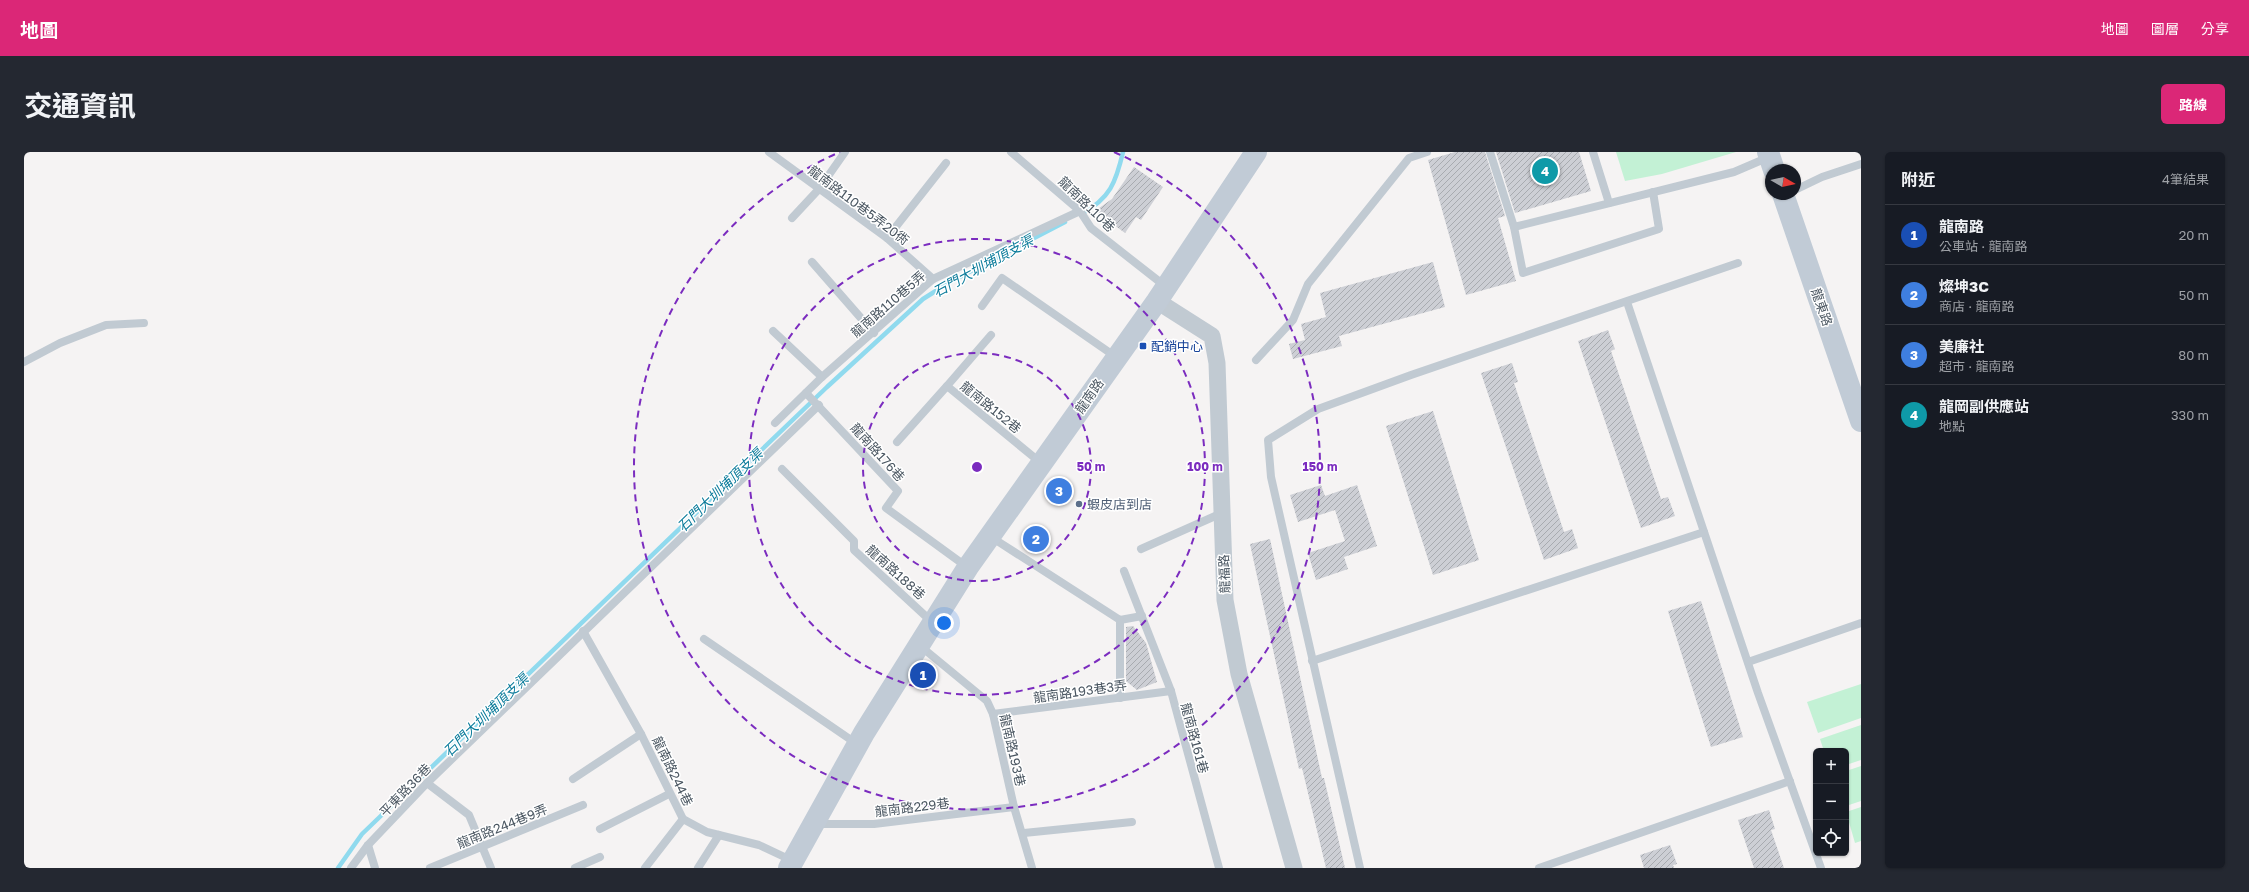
<!DOCTYPE html>
<html lang="zh-TW">
<head>
<meta charset="utf-8">
<style>
	:root { --surface:#171b24; --page:#242831; --text:#f1f3f6; --muted:#9ea1a6; --line:#363941; --accent:#db2777 }
	body { margin:0; font-family:"Golos Text","Noto Sans TC",sans-serif; background:var(--page); color:var(--text) }
	.controls { position:absolute; right:12px; bottom:12px; display:grid; overflow:hidden; border-radius:6px; box-shadow:0 1px 3px #0004 }
	.controls button { width:36px; height:36px; display:grid; place-items:center; padding:0; border:0; border-bottom:1px solid var(--line); background:var(--surface); color:var(--text); font:20px sans-serif }
	.compass { position:absolute; left:1741px; top:12px; width:36px; height:36px; border-radius:50%; background:var(--surface); box-shadow:0 1px 3px #0004; rotate:99deg }
	.you { position:absolute; left:920px; top:471px; width:14px; height:14px; margin:-10px; border:3px solid #fff; border-radius:50%; background:#1a73e8; box-shadow:0 0 0 6px #1a73e833 }
	.badge { display:grid; place-items:center; width:26px; height:26px; border-radius:50%; background:var(--accent); color:#fff; font-size:13px; font-weight:700 }
	.pin { position:absolute; translate:-50% -50%; border:2px solid #fff; box-shadow:0 1px 4px #0006 }
	.list { margin:0; padding:0; list-style:none }
	h2 { display:flex; justify-content:space-between; align-items:center; height:52px; margin:0; padding:0 16px; font-size:17px }
	h2 small { font-size:13px; font-weight:400; color:var(--muted) }
	.list li { display:grid; grid-template-columns:26px 1fr auto; gap:12px; align-items:center; box-sizing:border-box; height:60px; padding:0 16px; border-top:1px solid var(--line) }
	.list b { display:block; font-size:15px; white-space:nowrap }
	.list p { margin:0; font-size:13px; white-space:nowrap; color:var(--muted) }
	.list em { font-size:13px; font-style:normal; color:var(--muted) }
	.icon { flex:none; width:22px; height:22px; fill:none; stroke:currentColor; stroke-width:2; stroke-linecap:round; stroke-linejoin:round }
	.map { position:relative; flex:none; width:1837px; height:716px; overflow:hidden; border-radius:6px }
	header { display:flex; align-items:center; gap:24px; box-sizing:border-box; height:56px; padding:0 20px; background:var(--accent); color:#fff }
	header strong { font-size:19px }
	nav { display:flex; gap:22px; margin-inline-start:auto; font-size:14px }
	.intro { display:flex; align-items:center; justify-content:space-between; box-sizing:border-box; height:96px; padding:0 24px }
	h1 { margin:0; font-size:28px }
	.button { padding:10px 18px; border-radius:6px; background:var(--accent); color:#fff; font-size:14px; font-weight:700 }
	main { display:flex; gap:24px; padding:0 24px }
	aside { flex:1; background:var(--surface); border-radius:6px; box-shadow:0 1px 3px #0004 }
	.map>svg:first-child { display:block }
	.park { fill:#c3f1d5 }
	.lines { fill:none; stroke-linecap:round; stroke-linejoin:round }
	.stream { stroke:#90daee; stroke-width:4.5 }
	.building { fill:url(#building-hatch) }
	.lane { stroke:#c1cad2; stroke-width:8 }
	.street { stroke:#c1cad2; stroke-width:17 }
	.secondary { stroke:#c1cbd6; stroke-width:22 }
	.ring { fill:none; stroke:#7b2cbf; stroke-width:2; stroke-dasharray:7 5 }
	.transit-dot { fill:#1a4fb4; stroke:#fff; stroke-width:1.5 }
	.service-dot { fill:#5c6f8a; stroke:#fff; stroke-width:1.5 }
	.labels { text-anchor:middle; stroke-width:3; stroke-linejoin:round; paint-order:stroke }
	.street-label { font-size:13px; fill:#4a5661; stroke:#fff }
	.transit-label { font-size:13px; fill:#164399; stroke:#fff; text-anchor:start }
	.service-label { font-size:13px; fill:#4e5e75; stroke:#fff; text-anchor:start }
	.water-label { font-size:14px; font-style:italic; fill:#0c7c9b; stroke:#fff }
	.centre { fill:#7b2cbf; stroke:#fff; stroke-width:2 }
	.ring-label { font-size:12px; text-anchor:middle; font-weight:bold; fill:#7b2cbf; stroke:#fff; stroke-width:3; stroke-linejoin:round; paint-order:stroke }
</style>
</head>
<body>
<header>
<strong>地圖</strong>
<nav><a>地圖</a><a>圖層</a><a>分享</a></nav>
</header>
<div class="intro"><h1>交通資訊</h1><a class="button">路線</a></div>
<main>
<div class="map">
<svg width="1837" height="716" viewBox="0 0 1837 716">
	<defs>
		<pattern id="building-hatch" width="6" height="6" patternUnits="userSpaceOnUse"><rect width="6" height="6" fill="#cdcfd5"/><path d="M-1 1l2-2M0 6l6-6M5 7l2-2" fill="none" stroke="#a8abb0"/></pattern>
	</defs>
	<rect width="100%" height="100%" fill="#f5f3f3"/>
	<g class="park">
		<polygon points="1592,0 1712,0 1638,22 1601,29"/>
		<polygon points="1837,532 1837,566 1794,581 1783,550"/>
		<polygon points="1837,573 1837,608 1822,613 1822,599 1800,599 1796,587"/>
		<polygon points="1837,614 1837,649 1822,654 1822,619"/>
		<polygon points="1837,655 1837,689 1831,691 1822,660"/>
	</g>
	<g class="lines">
		<g class="stream">
			<path d="M1057,62C1086,47 1092,30 1099,0"/>
			<polyline points="314,716 338,682 803,235 899,147 926,130 1041,70"/>
		</g>
	</g>
	<g class="building">
		<polygon points="1431,0 1461,0 1481,64 1474,66 1492,129 1442,143 1404,8"/>
		<polygon points="1472,0 1555,0 1567,39 1491,61"/>
		<polygon points="1110,15 1139,35 1117,68 1112,65 1101,81 1071,59 1088,47"/>
		<polygon points="1409,110 1421,155 1315,184 1318,194 1269,207 1265,192 1281,188 1277,172 1302,165 1296,141"/>
		<polygon points="1584,178 1591,197 1587,199 1637,347 1644,345 1651,364 1617,376 1554,189"/>
		<polygon points="1488,211 1494,230 1490,231 1540,380 1548,377 1554,396 1520,408 1457,221"/>
		<polygon points="1409,259 1455,408 1409,423 1362,274"/>
		<polygon points="1297,333 1301,344 1333,333 1353,394 1320,405 1324,417 1292,428 1284,401 1321,389 1311,358 1274,370 1266,343"/>
		<polygon points="1246,387 1298,626 1300,626 1321,716 1302,716 1278,616 1275,617 1226,392"/>
		<polygon points="1677,449 1719,585 1687,595 1644,459"/>
		<polygon points="1109,474 1122,491 1133,530 1113,538 1102,529 1102,475"/>
		<polygon points="1745,658 1751,677 1747,678 1760,716 1730,716 1714,668"/>
		<polygon points="1646,693 1653,712 1649,713 1650,716 1620,716 1616,703"/>
	</g>
	<g class="lines">
		<g class="lane">
			<polyline points="745,0 863,86 909,127"/>
			<polyline points="987,0 1056,59 1067,76 1141,134"/>
			<polyline points="1466,0 1490,75 1710,20 1745,5"/>
			<polyline points="1569,0 1585,51"/>
			<polyline points="1771,38 1798,25 1837,12"/>
			<polyline points="768,66 795,37 821,0"/>
			<polyline points="1490,75 1499,121 1635,77 1629,40"/>
			<polyline points="863,86 922,11"/>
			<polyline points="788,110 850,181"/>
			<polyline points="1603,150 1734,541 1797,716"/>
			<polyline points="958,154 978,126 1092,205"/>
			<polyline points="749,179 798,225"/>
			<polyline points="1232,208 1269,168 1284,132 1385,6 1403,0"/>
			<polyline points="0,210 36,191 82,173 120,171"/>
			<polyline points="923,234 967,183"/>
			<polyline points="782,241 874,339 862,356 943,415"/>
			<polyline points="751,271 798,225 909,127 1056,59"/>
			<polyline points="873,290 923,234 1017,311"/>
			<polyline points="758,317 830,389 830,398 908,470"/>
			<polyline points="967,385 1096,468 1118,464"/>
			<polyline points="1117,397 1198,361"/>
			<polyline points="1100,419 1147,539 1195,716"/>
			<polyline points="1096,468 1096,546"/>
			<polyline points="559,479 617,582 659,667 683,680 735,693 769,709"/>
			<polyline points="680,487 833,592"/>
			<polyline points="895,493 963,549 969,562 990,655 1008,716"/>
			<polyline points="1288,509 1680,380"/>
			<polyline points="1724,510 1837,471"/>
			<polyline points="969,562 1147,539"/>
			<polyline points="549,627 617,582"/>
			<polyline points="403,631 445,663 467,716"/>
			<polyline points="792,672 850,672 990,655"/>
			<polyline points="576,677 645,642"/>
			<polyline points="1000,681 1108,670"/>
			<polyline points="344,693 351,716"/>
			<polyline points="327,716 344,693 403,631 795,253"/>
			<polyline points="406,716 559,653"/>
			<polyline points="551,716 576,705"/>
			<polyline points="621,716 659,667"/>
			<polyline points="674,716 695,683"/>
			<polyline points="1336,716 1247,325 1244,288 1294,257 1387,223 1714,111"/>
			<polyline points="1515,716 1766,629"/>
		</g>
		<polyline class="street" points="1133,149 1188,184 1193,211 1201,448 1215,522 1270,716"/>
		<g class="secondary">
			<polyline points="1744,0 1750,18"/>
			<polyline points="1759,42 1837,269"/>
			<polyline points="765,716 840,581 944,415 1133,149 1232,0"/>
		</g>
	</g>
	<g class="ring">
		<circle cx="953" cy="315" r="114"/>
		<circle cx="953" cy="315" r="228"/>
		<path d="M1090 0A343 343 0 1 1 816 0"/>
	</g>
	<rect class="transit-dot" x="1115" y="190" width="8" height="8" rx="2"/>
	<circle class="service-dot" cx="1055" cy="352" r="4"/>
	<g class="labels">
		<g class="street-label">
			<text transform="translate(1063 52) rotate(44)" y="5">龍南路110巷</text>
			<text transform="translate(835 53) rotate(37)" y="5">龍南路110巷5弄20衖</text>
			<text transform="translate(864 152) rotate(-41)" y="5">龍南路110巷5弄</text>
			<text transform="translate(1798 155) rotate(71)" y="5">龍東路</text>
			<text transform="translate(1065 244) rotate(-55)" y="5">龍南路</text>
			<text transform="translate(967 255) rotate(39)" y="5">龍南路152巷</text>
			<text transform="translate(854 300) rotate(48)" y="5">龍南路176巷</text>
			<text transform="translate(872 420) rotate(42)" y="5">龍南路188巷</text>
			<text transform="translate(1200 422) rotate(-92)" y="5">龍福路</text>
			<text transform="translate(1056 539) rotate(-8)" y="5">龍南路193巷3弄</text>
			<text transform="translate(1171 586) rotate(75)" y="5">龍南路161巷</text>
			<text transform="translate(989 598) rotate(77)" y="5">龍南路193巷</text>
			<text transform="translate(649 619) rotate(64)" y="5">龍南路244巷</text>
			<text transform="translate(381 638) rotate(-46)" y="5">平東路36巷</text>
			<text transform="translate(888 655) rotate(-7)" y="5">龍南路229巷</text>
			<text transform="translate(478 674) rotate(-22)" y="5">龍南路244巷9弄</text>
		</g>
		<g class="transit-label">
			<text x="1127" y="199">配銷中心</text>
		</g>
		<g class="service-label">
			<text x="1063" y="357">蝦皮店到店</text>
		</g>
		<g class="water-label">
			<text transform="translate(959 114) rotate(-29)" y="5">石門大圳埔頂支渠</text>
			<text transform="translate(696 338) rotate(-44)" y="5">石門大圳埔頂支渠</text>
			<text transform="translate(462 563) rotate(-44)" y="5">石門大圳埔頂支渠</text>
		</g>
	</g>
	<circle cx="953" cy="315" r="6" class="centre"/>
	<g class="ring-label">
		<text x="1067" y="319">50 m</text>
		<text x="1181" y="319">100 m</text>
		<text x="1296" y="319">150 m</text>
	</g>
</svg>
<div class="controls">
<button>+</button>
<button>−</button>
<button><svg class="icon" aria-label="locate" viewBox="0 0 24 24"><circle cx="12" cy="12" r="6"/><path d="M12 2v4M12 18v4M2 12h4M18 12h4"/></svg></button>
</div>
<svg class="compass" viewBox="-18 -18 36 36"><path d="M0-13l5 13h-10z" fill="#e53935"/><path d="M0 13l5-13h-10z" fill="#9ea1a6"/></svg>
<div class="you"></div>
<div class="pin badge" style="left:899px;top:523px;background:#1a4fb4">1</div>
<div class="pin badge" style="left:1012px;top:387px;background:#3f7fe0">2</div>
<div class="pin badge" style="left:1035px;top:339px;background:#3f7fe0">3</div>
<div class="pin badge" style="left:1521px;top:19px;background:#0f9aa8">4</div>
</div>
<aside>
<h2>附近<small>4筆結果</small></h2>
<ul class="list">
<li><span class="badge" style="background:#1a4fb4">1</span><div><b>龍南路</b><p>公車站 · 龍南路</p></div><em>20 m</em></li>
<li><span class="badge" style="background:#3f7fe0">2</span><div><b>燦坤3C</b><p>商店 · 龍南路</p></div><em>50 m</em></li>
<li><span class="badge" style="background:#3f7fe0">3</span><div><b>美廉社</b><p>超市 · 龍南路</p></div><em>80 m</em></li>
<li><span class="badge" style="background:#0f9aa8">4</span><div><b>龍岡副供應站</b><p>地點</p></div><em>330 m</em></li>
</ul>
</aside>
</main>
</body>
</html>
